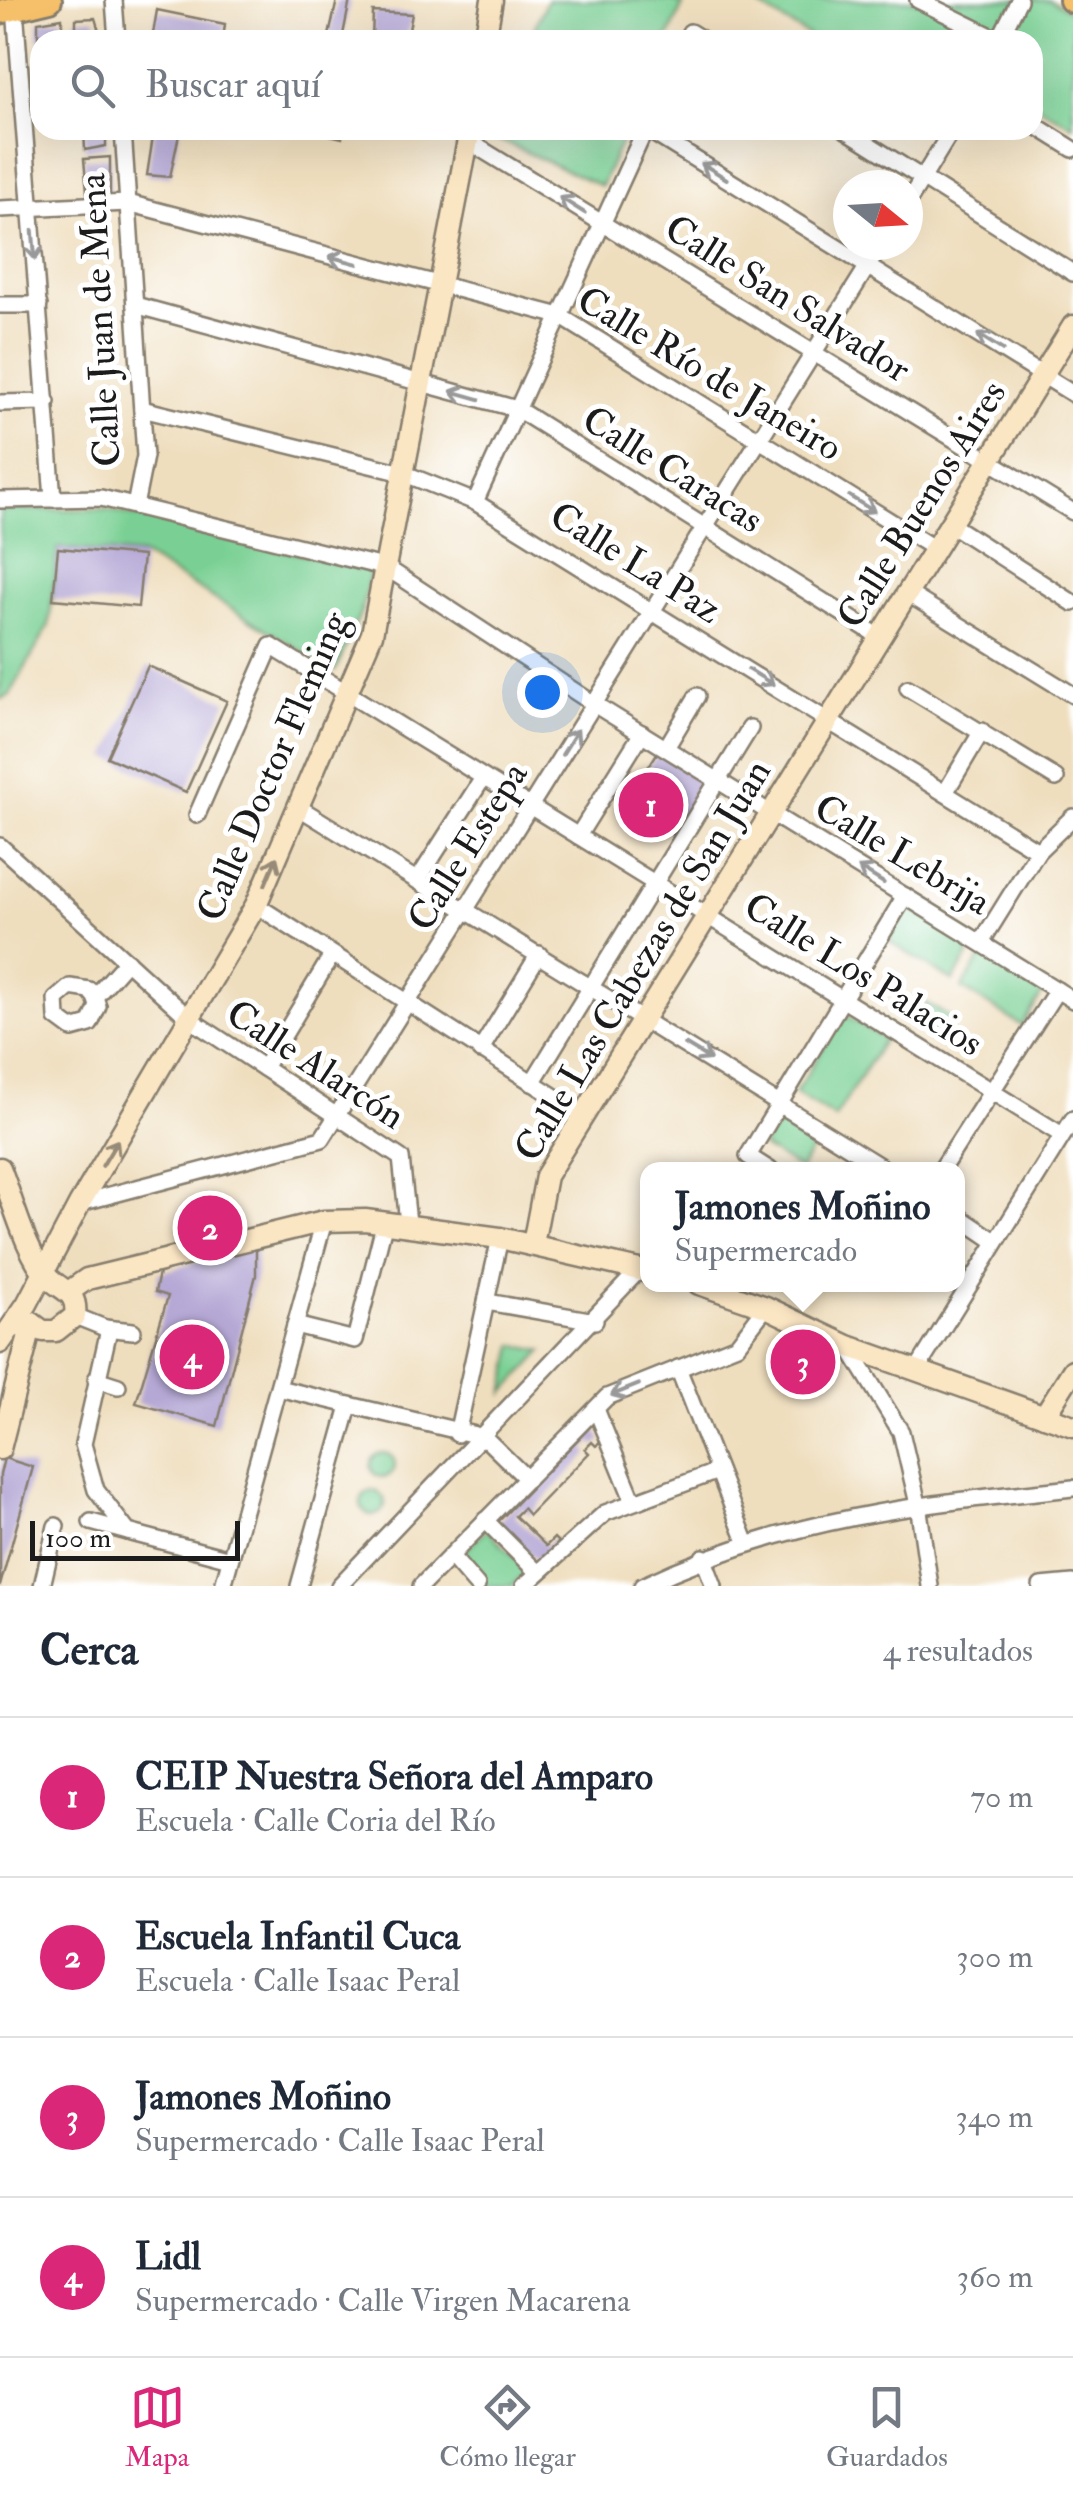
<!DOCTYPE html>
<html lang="es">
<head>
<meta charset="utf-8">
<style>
	:root { --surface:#fff; --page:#f2f2f3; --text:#1f2937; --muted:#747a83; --line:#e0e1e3; --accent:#db2777 }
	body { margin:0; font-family:"IM FELL Double Pica",serif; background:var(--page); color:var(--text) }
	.compass { position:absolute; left:833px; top:170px; width:90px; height:90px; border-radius:50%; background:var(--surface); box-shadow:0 10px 40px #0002; rotate:108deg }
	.scale { position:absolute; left:30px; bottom:25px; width:210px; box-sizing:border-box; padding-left:10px; border:5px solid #1c1c1c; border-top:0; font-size:28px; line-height:35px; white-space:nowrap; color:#1c1c1c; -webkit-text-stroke:8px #fff; paint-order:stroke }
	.you { position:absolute; left:542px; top:692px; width:35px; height:35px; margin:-25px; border:8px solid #fff; border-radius:50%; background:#1a73e8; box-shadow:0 0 0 15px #1a73e833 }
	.badge { display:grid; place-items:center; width:65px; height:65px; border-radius:50%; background:var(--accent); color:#fff; font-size:32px; font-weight:700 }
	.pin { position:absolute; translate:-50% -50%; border:5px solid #fff; box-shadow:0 2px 10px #0006 }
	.popup { position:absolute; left:640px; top:1162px; width:325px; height:130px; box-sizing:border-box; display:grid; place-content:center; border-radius:20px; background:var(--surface); filter:drop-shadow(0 2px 8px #0005); font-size:32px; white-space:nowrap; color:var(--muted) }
	.popup b { font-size:38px; color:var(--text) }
	.popup::after { content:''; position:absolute; left:50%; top:100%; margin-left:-20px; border:20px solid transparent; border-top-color:var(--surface) }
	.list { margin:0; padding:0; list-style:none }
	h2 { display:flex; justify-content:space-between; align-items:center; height:130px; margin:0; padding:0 40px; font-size:42px }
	h2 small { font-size:32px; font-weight:400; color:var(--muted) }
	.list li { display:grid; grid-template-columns:65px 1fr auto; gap:30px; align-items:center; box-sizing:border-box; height:160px; padding:0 40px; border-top:2px solid var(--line) }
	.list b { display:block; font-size:38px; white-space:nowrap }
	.list p { margin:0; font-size:32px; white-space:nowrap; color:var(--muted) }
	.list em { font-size:32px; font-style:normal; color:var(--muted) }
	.icon { flex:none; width:55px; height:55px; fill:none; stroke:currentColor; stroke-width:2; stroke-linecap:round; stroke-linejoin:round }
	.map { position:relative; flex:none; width:1073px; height:1586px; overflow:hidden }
	.search { position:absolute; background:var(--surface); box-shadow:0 10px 40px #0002; left:30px; right:30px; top:30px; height:110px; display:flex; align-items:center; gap:25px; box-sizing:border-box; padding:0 35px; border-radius:30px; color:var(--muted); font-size:38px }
	.sheet { height:770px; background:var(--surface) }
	nav { display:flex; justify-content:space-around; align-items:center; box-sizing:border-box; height:140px; border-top:2px solid var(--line); background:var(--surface); font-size:28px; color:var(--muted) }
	nav a { display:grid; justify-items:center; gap:5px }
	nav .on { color:var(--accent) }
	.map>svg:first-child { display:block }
	.green { fill:#7ad094; stroke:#4b7658; stroke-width:2.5 }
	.building { fill:#b5a8d5 }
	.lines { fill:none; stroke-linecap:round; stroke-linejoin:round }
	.street-casing { stroke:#867d6d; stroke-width:20 }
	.secondary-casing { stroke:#867d6d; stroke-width:25 }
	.primary-casing { stroke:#867d6d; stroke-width:28 }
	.street { stroke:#fff; stroke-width:15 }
	.secondary { stroke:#fbe6c4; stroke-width:20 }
	.primary { stroke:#f6c06b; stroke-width:22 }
	.oneway { stroke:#999 }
	.oneway2 { stroke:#978b78 }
	.labels { text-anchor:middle; stroke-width:10; stroke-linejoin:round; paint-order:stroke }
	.street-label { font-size:38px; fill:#1c1c1c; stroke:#fff }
</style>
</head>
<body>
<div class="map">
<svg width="1073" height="1586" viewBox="0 0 1073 1586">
	<rect width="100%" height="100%" fill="#fff"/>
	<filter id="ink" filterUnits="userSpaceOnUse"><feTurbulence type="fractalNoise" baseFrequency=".01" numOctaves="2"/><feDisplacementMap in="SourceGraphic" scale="20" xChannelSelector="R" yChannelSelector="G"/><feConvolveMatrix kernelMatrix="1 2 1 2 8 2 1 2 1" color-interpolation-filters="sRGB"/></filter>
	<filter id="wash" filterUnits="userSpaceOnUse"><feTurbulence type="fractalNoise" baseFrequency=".0048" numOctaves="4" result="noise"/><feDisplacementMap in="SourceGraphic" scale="40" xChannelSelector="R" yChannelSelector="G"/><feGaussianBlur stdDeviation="2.25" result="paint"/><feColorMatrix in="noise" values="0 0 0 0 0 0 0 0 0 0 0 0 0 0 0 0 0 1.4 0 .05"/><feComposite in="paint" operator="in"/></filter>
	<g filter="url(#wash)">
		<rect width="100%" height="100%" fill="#efdebe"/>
		<g class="green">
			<polygon points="547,0 672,0 683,5 667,40 529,40"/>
			<polygon points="750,0 1049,0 1073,12 1073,126 1033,103 1033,40 815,40"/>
			<polygon points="488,130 626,130 601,186 486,134"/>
			<polygon points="105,509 371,570 361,612 335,671 142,555 58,548 49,625 10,695 0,699 0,510"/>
			<polygon points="910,905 975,945 953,981 888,941"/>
			<polygon points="984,953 1044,991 1022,1026 962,988"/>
			<polygon points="926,1003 951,1018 941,1036 915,1021"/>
			<polygon points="844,1014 884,1039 835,1118 795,1093"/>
			<polygon points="782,1115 820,1138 800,1169 762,1147"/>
			<polygon points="514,1345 543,1351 504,1393"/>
			<circle cx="383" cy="1465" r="12"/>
			<circle cx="373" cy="1503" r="12"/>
			<polygon points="487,1529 527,1571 512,1586 485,1586 457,1558"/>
		</g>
		<g id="blocks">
			<g class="building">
				<polygon points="337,0 350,0 342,40 328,40"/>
				<polygon points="157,10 225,24 223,40 152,40"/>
				<polygon points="373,12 412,14 407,40 372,40"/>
				<polygon points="62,18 63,40 38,40 38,22"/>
				<polygon points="95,18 101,38 76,40 76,19"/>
				<polygon points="106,130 106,146 85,150 84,131"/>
				<polygon points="154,130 180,130 170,177 147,175"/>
				<polygon points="309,130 343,130 342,138"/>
				<polygon points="110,157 110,193 87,193 84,159"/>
				<polygon points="58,548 143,556 138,607 53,599"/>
				<polygon points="148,666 227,701 186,792 107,757"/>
				<polygon points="659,750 713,782 679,838 625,805"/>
				<polygon points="256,1245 256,1275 217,1426 136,1403 168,1296 155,1292 159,1273"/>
				<polygon points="592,1425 602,1439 596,1446 592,1442 585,1449 589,1453 529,1515 523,1508 515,1516 546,1546 554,1538 560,1544 540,1564 497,1523"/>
				<polygon points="4,1458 33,1467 0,1586 0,1475"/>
			</g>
		</g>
	</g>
	<g filter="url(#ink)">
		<use href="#blocks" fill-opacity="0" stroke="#867d6d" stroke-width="2.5"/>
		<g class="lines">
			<g class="street-casing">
				<g id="street">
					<polyline points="114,0 117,40"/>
					<polyline points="918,0 999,40 1019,0"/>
					<polyline points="15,8 53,499"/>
					<polyline points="687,40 690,32 703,40"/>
					<polyline points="1033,124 1073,149"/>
					<polyline points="123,130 145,456 135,506"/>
					<polyline points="648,130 1073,394"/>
					<polyline points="846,130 1073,273"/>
					<polyline points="468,141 1073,512"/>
					<polyline points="908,202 952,130"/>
					<polyline points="0,209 128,203 560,316 935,549"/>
					<polyline points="0,305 39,305"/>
					<polyline points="135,305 517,409 880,637"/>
					<polyline points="0,403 47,402"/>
					<polyline points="142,409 403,473 475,502 1038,851"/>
					<polyline points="0,500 101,498 387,568 594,704 1073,1000"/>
					<polyline points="475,502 645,130"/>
					<polyline points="950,524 1073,603"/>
					<polyline points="907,593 1073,695"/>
					<polyline points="908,688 1056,778"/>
					<polyline points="666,748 697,696"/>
					<polyline points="945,793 982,731"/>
					<polyline points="298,807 886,1170"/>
					<polyline points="197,815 271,646 1062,1135"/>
					<polyline points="578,836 642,733"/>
					<polyline points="0,846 191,1020 401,1158 408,1223"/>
					<polyline points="419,878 483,778"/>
					<polyline points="256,905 583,1115"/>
					<polyline points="982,941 1038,851 1073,817"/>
					<polyline points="95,997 89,990 70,987 56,999 57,1018 72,1029 90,1024 98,1006 95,997 127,961"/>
					<polyline points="480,1051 539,954"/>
					<polyline points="264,1068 332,955"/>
					<polyline points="532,1083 750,728"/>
					<polyline points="770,1170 748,1156 905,896"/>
					<polyline points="941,1170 1057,990"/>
					<polyline points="80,1203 322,1139 881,245"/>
					<polyline points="958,1216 995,1241"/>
					<polyline points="487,1302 595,1321"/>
					<polyline points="75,1316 105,1328 108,1334 83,1444 96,1490 128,1532 230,1559"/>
					<polyline points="295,1325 355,1340 385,1221"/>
					<polyline points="105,1328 133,1331"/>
					<polyline points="848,1346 901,1432 918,1504 930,1586"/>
					<polyline points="678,1368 747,1544"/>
					<polyline points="916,1371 1073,1119"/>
					<polyline points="96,1379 118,1386"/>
					<polyline points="278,1388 484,1437 527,1479"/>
					<polyline points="596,1409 633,1500"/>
					<polyline points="457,1434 500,1238"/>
					<polyline points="485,1520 537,1572"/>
					<polyline points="91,1522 128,1532"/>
					<polyline points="451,1556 477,1586"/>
					<polyline points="703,1557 714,1586"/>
					<polyline points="42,1586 56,1526"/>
					<polyline points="223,1586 324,1221"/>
					<polyline points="299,1586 349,1406"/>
					<polyline points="339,1586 639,1270"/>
					<polyline points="421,1586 607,1397 737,1345 766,1307"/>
					<polyline points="524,1586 605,1513 718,1471"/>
					<path d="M642,1586C785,1518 918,1504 1073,1488"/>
					<polyline points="1041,1586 1073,1583"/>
				</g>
			</g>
			<g class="secondary-casing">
				<g id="secondary">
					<polyline points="485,40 492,0"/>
					<path d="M0,1168C12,1198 27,1258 50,1279C64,1292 78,1292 75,1316L56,1331H43L32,1323L13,1327"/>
					<polyline points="533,1244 546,1176 1073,326"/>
					<polyline points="699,1284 766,1307 848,1346 1073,1426"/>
					<polyline points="70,1291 87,1279 324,1221 365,1220 500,1238 648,1272"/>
					<polyline points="0,1343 27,1304 80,1203 256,905 372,634 470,130"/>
					<polyline points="1044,1416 1073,1370"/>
					<polyline points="0,1449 32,1323"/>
				</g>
			</g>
			<g class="primary-casing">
				<g id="primary">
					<polyline points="1071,0 1073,1"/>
					<polyline points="0,12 50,0"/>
				</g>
			</g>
			<use href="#street" class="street"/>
			<use href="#secondary" class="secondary"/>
			<use href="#primary" class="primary"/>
		</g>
		<defs><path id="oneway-shaft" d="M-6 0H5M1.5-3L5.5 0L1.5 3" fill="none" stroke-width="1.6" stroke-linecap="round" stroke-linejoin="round" transform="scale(2.5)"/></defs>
		<g class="oneway">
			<use href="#oneway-shaft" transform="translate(714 171) rotate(-148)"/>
			<use href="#oneway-shaft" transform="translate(572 205) rotate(-148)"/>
			<use href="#oneway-shaft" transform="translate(34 245) rotate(85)"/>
			<use href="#oneway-shaft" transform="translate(343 260) rotate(-165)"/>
			<use href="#oneway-shaft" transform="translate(990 342) rotate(-148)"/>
			<use href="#oneway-shaft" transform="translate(465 395) rotate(-164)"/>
			<use href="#oneway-shaft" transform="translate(862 504) rotate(32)"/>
			<use href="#oneway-shaft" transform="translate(761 677) rotate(32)"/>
			<use href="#oneway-shaft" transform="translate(570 742) rotate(-58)"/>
			<use href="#oneway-shaft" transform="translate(871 875) rotate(-148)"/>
			<use href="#oneway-shaft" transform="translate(698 1052) rotate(31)"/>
			<use href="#oneway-shaft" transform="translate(625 1390) rotate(158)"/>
		</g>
		<g class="oneway2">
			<use href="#oneway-shaft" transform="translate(271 871) rotate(-67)"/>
			<use href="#oneway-shaft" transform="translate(110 1153) rotate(-59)"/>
		</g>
	</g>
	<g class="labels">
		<g class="street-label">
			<text transform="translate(788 298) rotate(32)" y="13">Calle San Salvador</text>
			<text transform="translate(99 320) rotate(-93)" y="13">Calle Juan de Mena</text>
			<text transform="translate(710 373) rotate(31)" y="13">Calle Río de Janeiro</text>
			<text transform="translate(673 469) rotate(32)" y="13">Calle Caracas</text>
			<text transform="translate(921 504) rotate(-58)" y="13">Calle Buenos Aires</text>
			<text transform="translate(636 562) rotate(32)" y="13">Calle La Paz</text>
			<text transform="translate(272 766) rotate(-67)" y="13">Calle Doctor Fleming</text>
			<text transform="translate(467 846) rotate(-58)" y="13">Calle Estepa</text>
			<text transform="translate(903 854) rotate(31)" y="13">Calle Lebrija</text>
			<text transform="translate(642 960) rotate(-59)" y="13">Calle Las Cabezas de San Juan</text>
			<text transform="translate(864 974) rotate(32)" y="13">Calle Los Palacios</text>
			<text transform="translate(316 1064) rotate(33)" y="13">Calle Alarcón</text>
		</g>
	</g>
</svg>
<svg class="compass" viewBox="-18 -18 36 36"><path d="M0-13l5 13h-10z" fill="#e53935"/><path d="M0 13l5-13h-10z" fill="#747a83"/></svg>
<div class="scale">100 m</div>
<div class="you"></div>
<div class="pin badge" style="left:651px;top:805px">1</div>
<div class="pin badge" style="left:210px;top:1228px">2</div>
<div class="pin badge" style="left:803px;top:1362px">3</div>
<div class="popup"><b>Jamones Moñino</b>Supermercado</div>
<div class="pin badge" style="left:192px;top:1357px">4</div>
<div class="search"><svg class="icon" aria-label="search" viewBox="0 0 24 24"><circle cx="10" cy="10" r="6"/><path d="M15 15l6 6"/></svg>Buscar aquí</div>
</div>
<section class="sheet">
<h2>Cerca<small>4 resultados</small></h2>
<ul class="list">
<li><span class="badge">1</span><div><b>CEIP Nuestra Señora del Amparo</b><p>Escuela · Calle Coria del Río</p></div><em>70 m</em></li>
<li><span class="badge">2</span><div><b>Escuela Infantil Cuca</b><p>Escuela · Calle Isaac Peral</p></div><em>300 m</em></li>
<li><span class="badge">3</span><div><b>Jamones Moñino</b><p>Supermercado · Calle Isaac Peral</p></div><em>340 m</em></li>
<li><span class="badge">4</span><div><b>Lidl</b><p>Supermercado · Calle Virgen Macarena</p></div><em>360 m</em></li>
</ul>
</section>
<nav>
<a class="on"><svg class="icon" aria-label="map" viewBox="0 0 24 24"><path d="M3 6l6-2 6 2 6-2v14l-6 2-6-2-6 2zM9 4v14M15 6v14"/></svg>Mapa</a>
<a><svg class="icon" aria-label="directions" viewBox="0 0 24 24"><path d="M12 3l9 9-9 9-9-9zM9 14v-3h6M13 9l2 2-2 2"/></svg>Cómo llegar</a>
<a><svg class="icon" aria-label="saved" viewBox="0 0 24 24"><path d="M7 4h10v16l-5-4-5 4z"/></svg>Guardados</a>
</nav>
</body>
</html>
